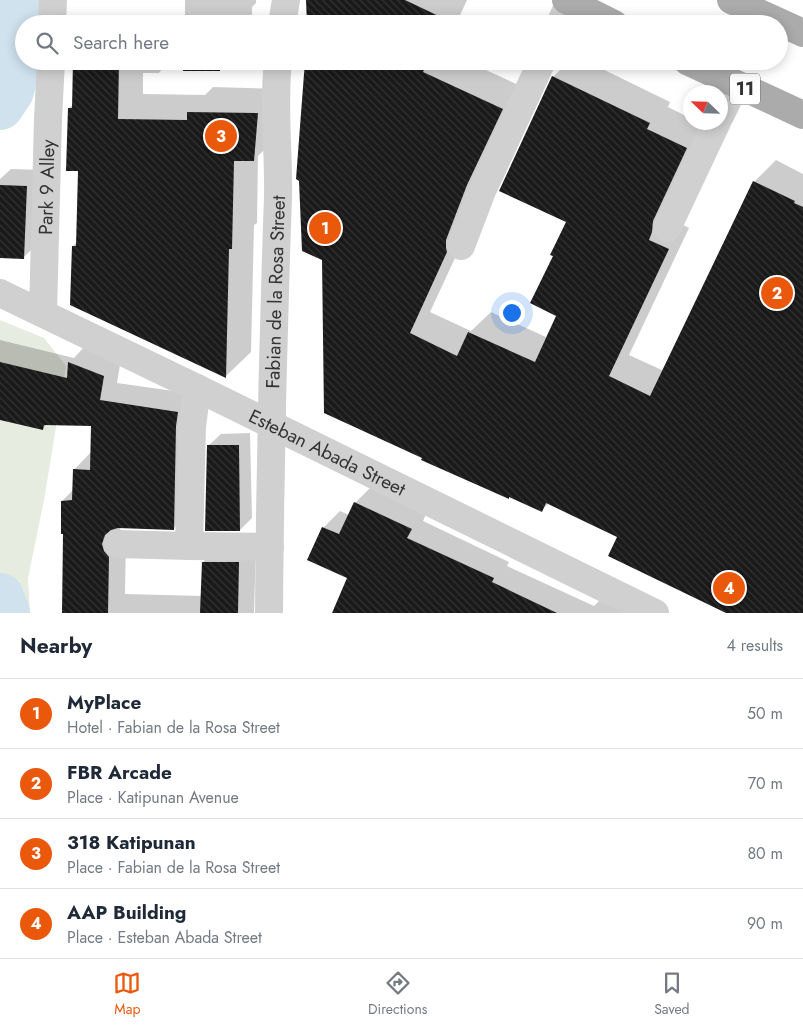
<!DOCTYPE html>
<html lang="en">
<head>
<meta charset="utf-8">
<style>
	:root { --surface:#fff; --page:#f2f2f3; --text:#1f2937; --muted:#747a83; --line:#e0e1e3; --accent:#ea580c }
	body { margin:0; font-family:Jost,sans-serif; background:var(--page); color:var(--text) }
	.compass { position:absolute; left:683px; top:85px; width:45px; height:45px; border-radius:50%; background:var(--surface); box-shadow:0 2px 12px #0003; rotate:293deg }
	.you { position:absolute; left:511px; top:312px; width:18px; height:18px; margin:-12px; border:4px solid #fff; border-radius:50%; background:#1a73e8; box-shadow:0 0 0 8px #1a73e833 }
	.badge { display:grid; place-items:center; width:32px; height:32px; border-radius:50%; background:var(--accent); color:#fff; font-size:16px; font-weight:700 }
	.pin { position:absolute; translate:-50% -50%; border:2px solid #fff; box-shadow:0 1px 5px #0006 }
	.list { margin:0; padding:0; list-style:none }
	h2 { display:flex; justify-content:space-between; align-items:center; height:65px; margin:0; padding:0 20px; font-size:21px }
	h2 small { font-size:16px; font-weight:400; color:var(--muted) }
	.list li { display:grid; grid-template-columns:32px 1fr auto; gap:15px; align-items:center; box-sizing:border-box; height:70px; padding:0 20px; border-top:1px solid var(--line) }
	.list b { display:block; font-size:19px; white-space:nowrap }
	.list p { margin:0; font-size:16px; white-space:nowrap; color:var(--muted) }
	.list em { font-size:16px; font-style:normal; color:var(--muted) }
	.icon { flex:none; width:28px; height:28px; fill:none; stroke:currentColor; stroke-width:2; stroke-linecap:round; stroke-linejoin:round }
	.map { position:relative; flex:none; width:803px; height:613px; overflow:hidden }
	.search { position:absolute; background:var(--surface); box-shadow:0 2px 12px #0003; left:15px; right:15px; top:15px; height:55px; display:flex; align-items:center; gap:12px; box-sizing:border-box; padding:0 18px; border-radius:28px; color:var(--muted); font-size:19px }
	.sheet { height:345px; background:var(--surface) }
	nav { display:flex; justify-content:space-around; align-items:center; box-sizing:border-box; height:70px; border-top:1px solid var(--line); background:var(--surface); font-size:14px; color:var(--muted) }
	nav a { display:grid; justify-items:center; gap:2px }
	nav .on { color:var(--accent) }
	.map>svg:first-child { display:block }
	.green { fill:#e6ecdf }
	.shadow { fill:#0003 }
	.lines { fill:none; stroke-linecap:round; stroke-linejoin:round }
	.river { stroke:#cfe2ee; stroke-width:48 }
	.building { fill:url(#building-back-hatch) }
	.minor { stroke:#d0d0d0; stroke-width:28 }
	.major { stroke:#ababab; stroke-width:28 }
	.labels { text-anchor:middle; stroke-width:5; stroke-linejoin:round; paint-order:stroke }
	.shield { fill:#fff; stroke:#707070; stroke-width:1 }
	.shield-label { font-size:18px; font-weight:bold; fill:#333 }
	.street-label { font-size:19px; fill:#333; stroke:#fff }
</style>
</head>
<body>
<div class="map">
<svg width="803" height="613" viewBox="0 0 803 613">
	<defs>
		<pattern id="building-back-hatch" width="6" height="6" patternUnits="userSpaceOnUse" patternTransform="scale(1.25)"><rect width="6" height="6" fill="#1a1a1a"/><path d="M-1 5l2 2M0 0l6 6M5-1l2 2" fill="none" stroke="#333"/></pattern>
	</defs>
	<rect width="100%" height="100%" fill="#fff"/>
	<polygon class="green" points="0,320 44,338 66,366 44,500 28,578 30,613 0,613"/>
	<g class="shadow">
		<polygon points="0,0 8,0 12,36 9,51 0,61"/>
		<polygon points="185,0 256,0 256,3 252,7 252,15 249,19 249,24 90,24 99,15 185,15"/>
		<polygon points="310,0 467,0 456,24 309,24"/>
		<polygon points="74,61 228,61 219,70 162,69 159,73 143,73 143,94 205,95 213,87 282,89 279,135 258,156 257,223 254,225 251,352 226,376 73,246 77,242 79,170 69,108 74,104"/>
		<polygon points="306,61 466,61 523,87 468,230 430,312 471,331 491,312 546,337 558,315 554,256 568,222 553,77 569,61 586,61 670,102 668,107 690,118 690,122 699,122 708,127 669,218 689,228 629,355 664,371 754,182 776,160 803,174 803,613 729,613 619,537 549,503 542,510 423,458"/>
		<polygon points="11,169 42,170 39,242 23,258 0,257 0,179"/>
		<polygon points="0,340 74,358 86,345 121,359 117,383 195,394 191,511 173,529 120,527 121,533 126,539 125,594 202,596 203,562 221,545 256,545 254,613 63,613 64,532 62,501 74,489 74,470 91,452 93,425 47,424 42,429 0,419"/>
		<polygon points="250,433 252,518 240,530 208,446 221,434"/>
		<polygon points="372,486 427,512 423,521 509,562 507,566 594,606 601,599 630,613 333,613 349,577 323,528 340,511 349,515 355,503"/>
	</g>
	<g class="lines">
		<g class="river">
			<polyline points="0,106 10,91 20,53 17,0"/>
			<polyline points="0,597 6,613"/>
		</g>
	</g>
	<g class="building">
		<polygon points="306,0 405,0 447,20 446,24 307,24"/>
		<rect x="183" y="16" width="37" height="8"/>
		<polygon points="73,61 119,61 118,119 187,120 187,112 258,113 254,161 234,161 232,249 229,249 226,378 70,305 72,246 76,246 78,171 66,171 68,108 72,108"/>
		<rect x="183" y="61" width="37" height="10"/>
		<polygon points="305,61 428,61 423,72 503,109 467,185 446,240 446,248 447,252 410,333 457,356 468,332 535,362 556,316 530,303 553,256 550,255 566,222 499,191 552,76 650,123 647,129 687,148 653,221 652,232 649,240 669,249 609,376 650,396 753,181 795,201 794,203 803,207 803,613 726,613 608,556 617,537 546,503 542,512 509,497 509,499 421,460 422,458 324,413 322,260 302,251 299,181 296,179"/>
		<polygon points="0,185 27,186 24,259 0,258"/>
		<polygon points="0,362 67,378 68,362 104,376 100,400 178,412 176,426 174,530 118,528 111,530 105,535 102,544 104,551 109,557 108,613 62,613 63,534 61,534 61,501 72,500 73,469 90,470 91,426 44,425 43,430 0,420"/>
		<polygon points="207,445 239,445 240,531 205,531"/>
		<polygon points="354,502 412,529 407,538 494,578 492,582 557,613 332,613 347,578 307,560 322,527 339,534"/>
		<polygon points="202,562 239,562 238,613 200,613"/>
	</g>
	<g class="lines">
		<g class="minor">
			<polyline points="52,24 53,0"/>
			<polyline points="282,24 286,0"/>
			<polyline points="560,24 570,2"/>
			<polyline points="720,116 735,85"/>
			<polyline points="667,228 717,122"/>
			<polyline points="461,246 482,191 542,61"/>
			<path id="s1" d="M0,293L197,388L655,613"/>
			<path id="s2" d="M43,313L48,119L51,61"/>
			<polyline points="118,544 189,546 192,426 197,388"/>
			<polyline points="189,546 270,547"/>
			<path id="s3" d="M269,613C270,474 273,336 278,197C279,152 273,106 278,61"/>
		</g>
		<g class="major">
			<polyline points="566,0 614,24"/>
			<polyline points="731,0 803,33"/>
			<polyline points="687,61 803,115"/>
		</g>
	</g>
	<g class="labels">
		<rect class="shield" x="730" y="73.5" width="30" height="31" rx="4"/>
		<g class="shield-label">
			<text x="745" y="95">11</text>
		</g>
		<g class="street-label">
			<text dy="7" stroke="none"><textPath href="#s2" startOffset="126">Park 9 Alley</textPath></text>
			<text dy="7" stroke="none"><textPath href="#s3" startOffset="321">Fabian de la Rosa Street</textPath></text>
			<text dy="7" stroke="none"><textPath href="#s1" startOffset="364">Esteban Abada Street</textPath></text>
		</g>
	</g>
</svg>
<svg class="compass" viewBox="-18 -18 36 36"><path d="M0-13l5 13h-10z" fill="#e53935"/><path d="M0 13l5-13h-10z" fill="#747a83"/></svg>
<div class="you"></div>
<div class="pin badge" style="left:325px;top:228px">1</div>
<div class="pin badge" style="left:777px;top:293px">2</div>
<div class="pin badge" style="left:221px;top:136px">3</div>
<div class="pin badge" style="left:729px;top:588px">4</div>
<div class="search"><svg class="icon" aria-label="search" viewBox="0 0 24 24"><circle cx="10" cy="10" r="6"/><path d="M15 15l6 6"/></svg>Search here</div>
</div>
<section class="sheet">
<h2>Nearby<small>4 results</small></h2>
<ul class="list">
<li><span class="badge">1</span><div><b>MyPlace</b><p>Hotel · Fabian de la Rosa Street</p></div><em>50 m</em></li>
<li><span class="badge">2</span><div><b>FBR Arcade</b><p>Place · Katipunan Avenue</p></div><em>70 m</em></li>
<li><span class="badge">3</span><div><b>318 Katipunan</b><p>Place · Fabian de la Rosa Street</p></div><em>80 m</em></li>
<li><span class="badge">4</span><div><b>AAP Building</b><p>Place · Esteban Abada Street</p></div><em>90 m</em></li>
</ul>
</section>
<nav>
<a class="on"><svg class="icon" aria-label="map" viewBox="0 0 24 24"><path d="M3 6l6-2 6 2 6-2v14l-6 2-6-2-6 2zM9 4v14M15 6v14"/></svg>Map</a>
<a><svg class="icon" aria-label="directions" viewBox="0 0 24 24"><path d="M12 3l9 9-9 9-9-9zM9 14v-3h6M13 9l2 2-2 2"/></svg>Directions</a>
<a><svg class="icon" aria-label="saved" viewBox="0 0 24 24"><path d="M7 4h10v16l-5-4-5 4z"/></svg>Saved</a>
</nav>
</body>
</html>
